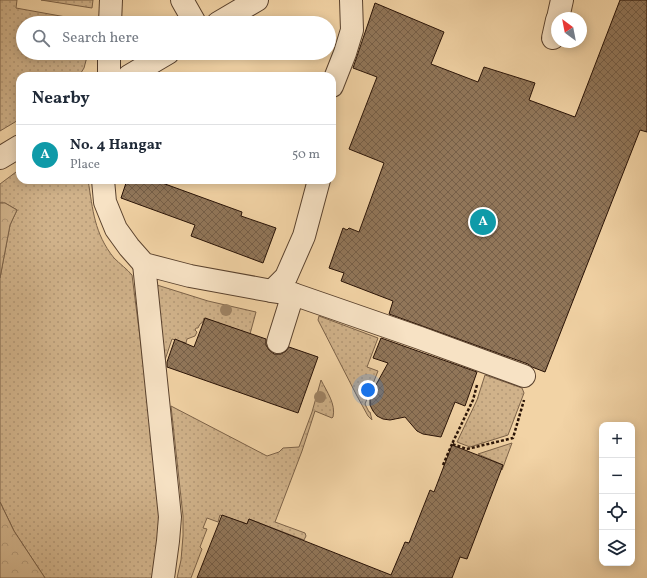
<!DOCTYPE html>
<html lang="en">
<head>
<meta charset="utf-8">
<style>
	:root { --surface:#fff; --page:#f2f2f3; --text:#1f2937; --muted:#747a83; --line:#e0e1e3; --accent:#8f2418 }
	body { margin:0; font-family:Vollkorn,serif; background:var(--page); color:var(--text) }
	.controls { position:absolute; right:12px; bottom:12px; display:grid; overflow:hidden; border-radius:8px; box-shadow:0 2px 10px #0003 }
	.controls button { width:36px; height:36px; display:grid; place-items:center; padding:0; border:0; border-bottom:1px solid var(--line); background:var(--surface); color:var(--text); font:20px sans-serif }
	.compass { position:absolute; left:551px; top:12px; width:36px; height:36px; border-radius:50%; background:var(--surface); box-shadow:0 2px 10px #0003; rotate:328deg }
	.you { position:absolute; left:368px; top:390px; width:14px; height:14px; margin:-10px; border:3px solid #fff; border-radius:50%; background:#1a73e8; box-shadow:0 0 0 6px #1a73e833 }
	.badge { display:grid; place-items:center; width:26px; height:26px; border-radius:50%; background:var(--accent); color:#fff; font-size:13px; font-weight:700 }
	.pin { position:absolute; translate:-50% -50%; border:2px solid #fff; box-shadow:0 1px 4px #0006 }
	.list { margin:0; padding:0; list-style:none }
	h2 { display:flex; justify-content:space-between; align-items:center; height:52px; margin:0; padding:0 16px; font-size:17px }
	h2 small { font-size:13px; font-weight:400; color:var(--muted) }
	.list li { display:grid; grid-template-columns:26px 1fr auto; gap:12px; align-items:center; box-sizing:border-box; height:60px; padding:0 16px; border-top:1px solid var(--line) }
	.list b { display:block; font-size:15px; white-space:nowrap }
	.list p { margin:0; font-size:13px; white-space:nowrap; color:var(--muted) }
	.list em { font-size:13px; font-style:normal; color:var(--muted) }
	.icon { flex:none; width:22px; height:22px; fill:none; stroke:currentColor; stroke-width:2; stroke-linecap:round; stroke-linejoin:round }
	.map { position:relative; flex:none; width:647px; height:578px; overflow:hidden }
	.search { position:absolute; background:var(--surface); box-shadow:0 2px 10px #0003; left:16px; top:16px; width:320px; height:44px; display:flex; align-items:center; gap:10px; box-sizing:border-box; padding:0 14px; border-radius:22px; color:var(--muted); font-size:15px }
	.panel { position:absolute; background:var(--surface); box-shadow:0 2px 10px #0003; left:16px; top:72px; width:320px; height:112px; border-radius:12px }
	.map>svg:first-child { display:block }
	.green { fill:url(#green-dots); stroke:#7c6248 }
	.forest { fill:url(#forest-crowns); stroke:#7c6248 }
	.building { fill:url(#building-cross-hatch); stroke:#281206 }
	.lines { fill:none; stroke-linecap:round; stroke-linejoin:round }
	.minor-casing { stroke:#5a422e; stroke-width:24 }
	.path { stroke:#281206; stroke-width:2.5; stroke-dasharray:3 2; stroke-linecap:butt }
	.minor { stroke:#f7e2c4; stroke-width:22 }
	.tree { fill:#9e8364 }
</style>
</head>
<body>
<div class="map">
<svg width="647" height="578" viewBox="0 0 647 578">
	<defs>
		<pattern id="green-dots" width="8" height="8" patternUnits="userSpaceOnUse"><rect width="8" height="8" fill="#d0b28a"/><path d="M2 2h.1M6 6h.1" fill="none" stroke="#b39876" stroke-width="1.8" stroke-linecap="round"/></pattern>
		<pattern id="forest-crowns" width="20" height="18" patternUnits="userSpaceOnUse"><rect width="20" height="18" fill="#d0b28a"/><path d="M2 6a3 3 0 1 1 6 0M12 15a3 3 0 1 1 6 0" fill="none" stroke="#b39876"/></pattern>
		<pattern id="building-cross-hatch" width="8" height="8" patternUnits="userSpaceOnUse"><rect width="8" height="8" fill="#917659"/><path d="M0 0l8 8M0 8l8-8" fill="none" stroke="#765f48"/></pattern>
	</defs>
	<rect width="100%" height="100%" fill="#f2d3a5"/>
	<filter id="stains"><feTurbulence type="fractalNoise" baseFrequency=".005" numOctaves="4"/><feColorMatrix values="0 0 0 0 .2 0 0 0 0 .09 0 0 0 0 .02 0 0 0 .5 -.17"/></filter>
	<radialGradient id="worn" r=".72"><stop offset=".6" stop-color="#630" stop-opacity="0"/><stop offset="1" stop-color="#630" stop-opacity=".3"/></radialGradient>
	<g class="green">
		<polygon points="0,0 17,0 16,8 88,21 89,23 23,23 23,53 88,53 84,68 79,76 20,76 20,119 0,131"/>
		<polygon points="41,0 93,0 92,8"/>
		<path d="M20,169V180H88C93,210 94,233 114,258C120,264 127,269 132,275L161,502L155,578H45L14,531L0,502V278L10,225L17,210L5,203H0V184Z"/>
		<polygon points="157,285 208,301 256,312 250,334 204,318 203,322 200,324 198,328 196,328 195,330 197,332 195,336 187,339 186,343 172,339 165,360 156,286"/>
		<polygon points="319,316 378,338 367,367 378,371 365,404 369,412 370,412 372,420 368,416 357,396 318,320"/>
		<polygon points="485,375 522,388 524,393 508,435 470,447 457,442 477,400"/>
		<path d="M321,380C327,392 336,404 333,417L332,418L315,411L302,451L275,522L305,533L306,536L304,540L249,519L247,524L220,515L218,522L207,518L203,528L207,529L200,547L202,549L191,578H177L181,560L183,536V516L171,406L267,456L279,452L283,448L299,447L312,412Z"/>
		<polygon points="512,443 502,470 501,469 503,465 478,454"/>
	</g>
	<g class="forest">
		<polygon points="0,203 5,203 17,210 10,225 0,278"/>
		<polygon points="0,502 14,531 45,578 0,578"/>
	</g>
	<g class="building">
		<polygon points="620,0 647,0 647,132 640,130 545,372 532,367 528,364 389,314 393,301 341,281 344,273 329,268 343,228 347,230 349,228 359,232 384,163 349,149 377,77 353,68 375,3 444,32 431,64 478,82 484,67 535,83 529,100 575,117"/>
		<polygon points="127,180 154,180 242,212 241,216 276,228 263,263 191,236 195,225 121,198"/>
		<polygon points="205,318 266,339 266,345 269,350 274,354 281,354 286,351 289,347 318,357 298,413 167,367 167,362 175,339 194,347"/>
		<polygon points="381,338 477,372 465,406 455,402 441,437 423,434 417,431 405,417 390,420 383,419 377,416 373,411 370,405 370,398 372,392 388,363 373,358"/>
		<polygon points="452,445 503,465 467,559 460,557 452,578 197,578 222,515 247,524 249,519 391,575 405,542 409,543 430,490 434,492"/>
	</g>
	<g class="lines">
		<g class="minor-casing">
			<g id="minor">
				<polyline points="182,0 195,23"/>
				<polyline points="558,18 562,0"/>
				<polyline points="110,23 111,0"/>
				<polyline points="218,23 257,0"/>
				<polyline points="553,38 557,20"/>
				<polyline points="109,76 109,53"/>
				<polyline points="129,76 168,53"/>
				<polyline points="332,86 345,53 352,30 351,0"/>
				<polyline points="0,158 20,146"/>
				<polyline points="103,180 105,202 116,229 129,247 144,264 190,276 272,291 293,294 420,338 524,376"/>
				<polyline points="144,264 170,517 168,541 163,578"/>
				<polyline points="272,291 286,277 304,236 319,180"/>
				<polyline points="278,342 293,294"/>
			</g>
		</g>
		<g class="path">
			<polyline points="477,385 473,400 452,444 467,449 513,438 524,400"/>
			<polyline points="443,465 452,444"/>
		</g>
		<use href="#minor" class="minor"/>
	</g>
	<g class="tree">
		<circle cx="226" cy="310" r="6"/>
		<circle cx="320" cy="397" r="6"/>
	</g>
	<rect width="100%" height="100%" filter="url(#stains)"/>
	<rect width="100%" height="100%" fill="url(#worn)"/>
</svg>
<div class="controls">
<button>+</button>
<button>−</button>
<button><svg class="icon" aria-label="locate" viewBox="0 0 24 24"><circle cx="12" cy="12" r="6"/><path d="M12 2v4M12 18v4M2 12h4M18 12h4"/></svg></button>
<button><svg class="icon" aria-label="layers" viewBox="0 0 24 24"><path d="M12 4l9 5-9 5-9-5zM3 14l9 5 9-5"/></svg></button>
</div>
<svg class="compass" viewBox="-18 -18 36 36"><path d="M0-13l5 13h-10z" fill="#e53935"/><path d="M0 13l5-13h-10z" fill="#747a83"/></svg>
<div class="you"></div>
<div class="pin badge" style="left:483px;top:222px;background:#0f9aa8">A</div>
<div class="search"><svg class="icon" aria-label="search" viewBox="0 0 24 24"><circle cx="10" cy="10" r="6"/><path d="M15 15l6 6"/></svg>Search here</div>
<section class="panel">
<h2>Nearby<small></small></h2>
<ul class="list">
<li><span class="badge" style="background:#0f9aa8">A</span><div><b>No. 4 Hangar</b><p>Place</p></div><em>50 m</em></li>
</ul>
</section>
</div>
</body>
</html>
